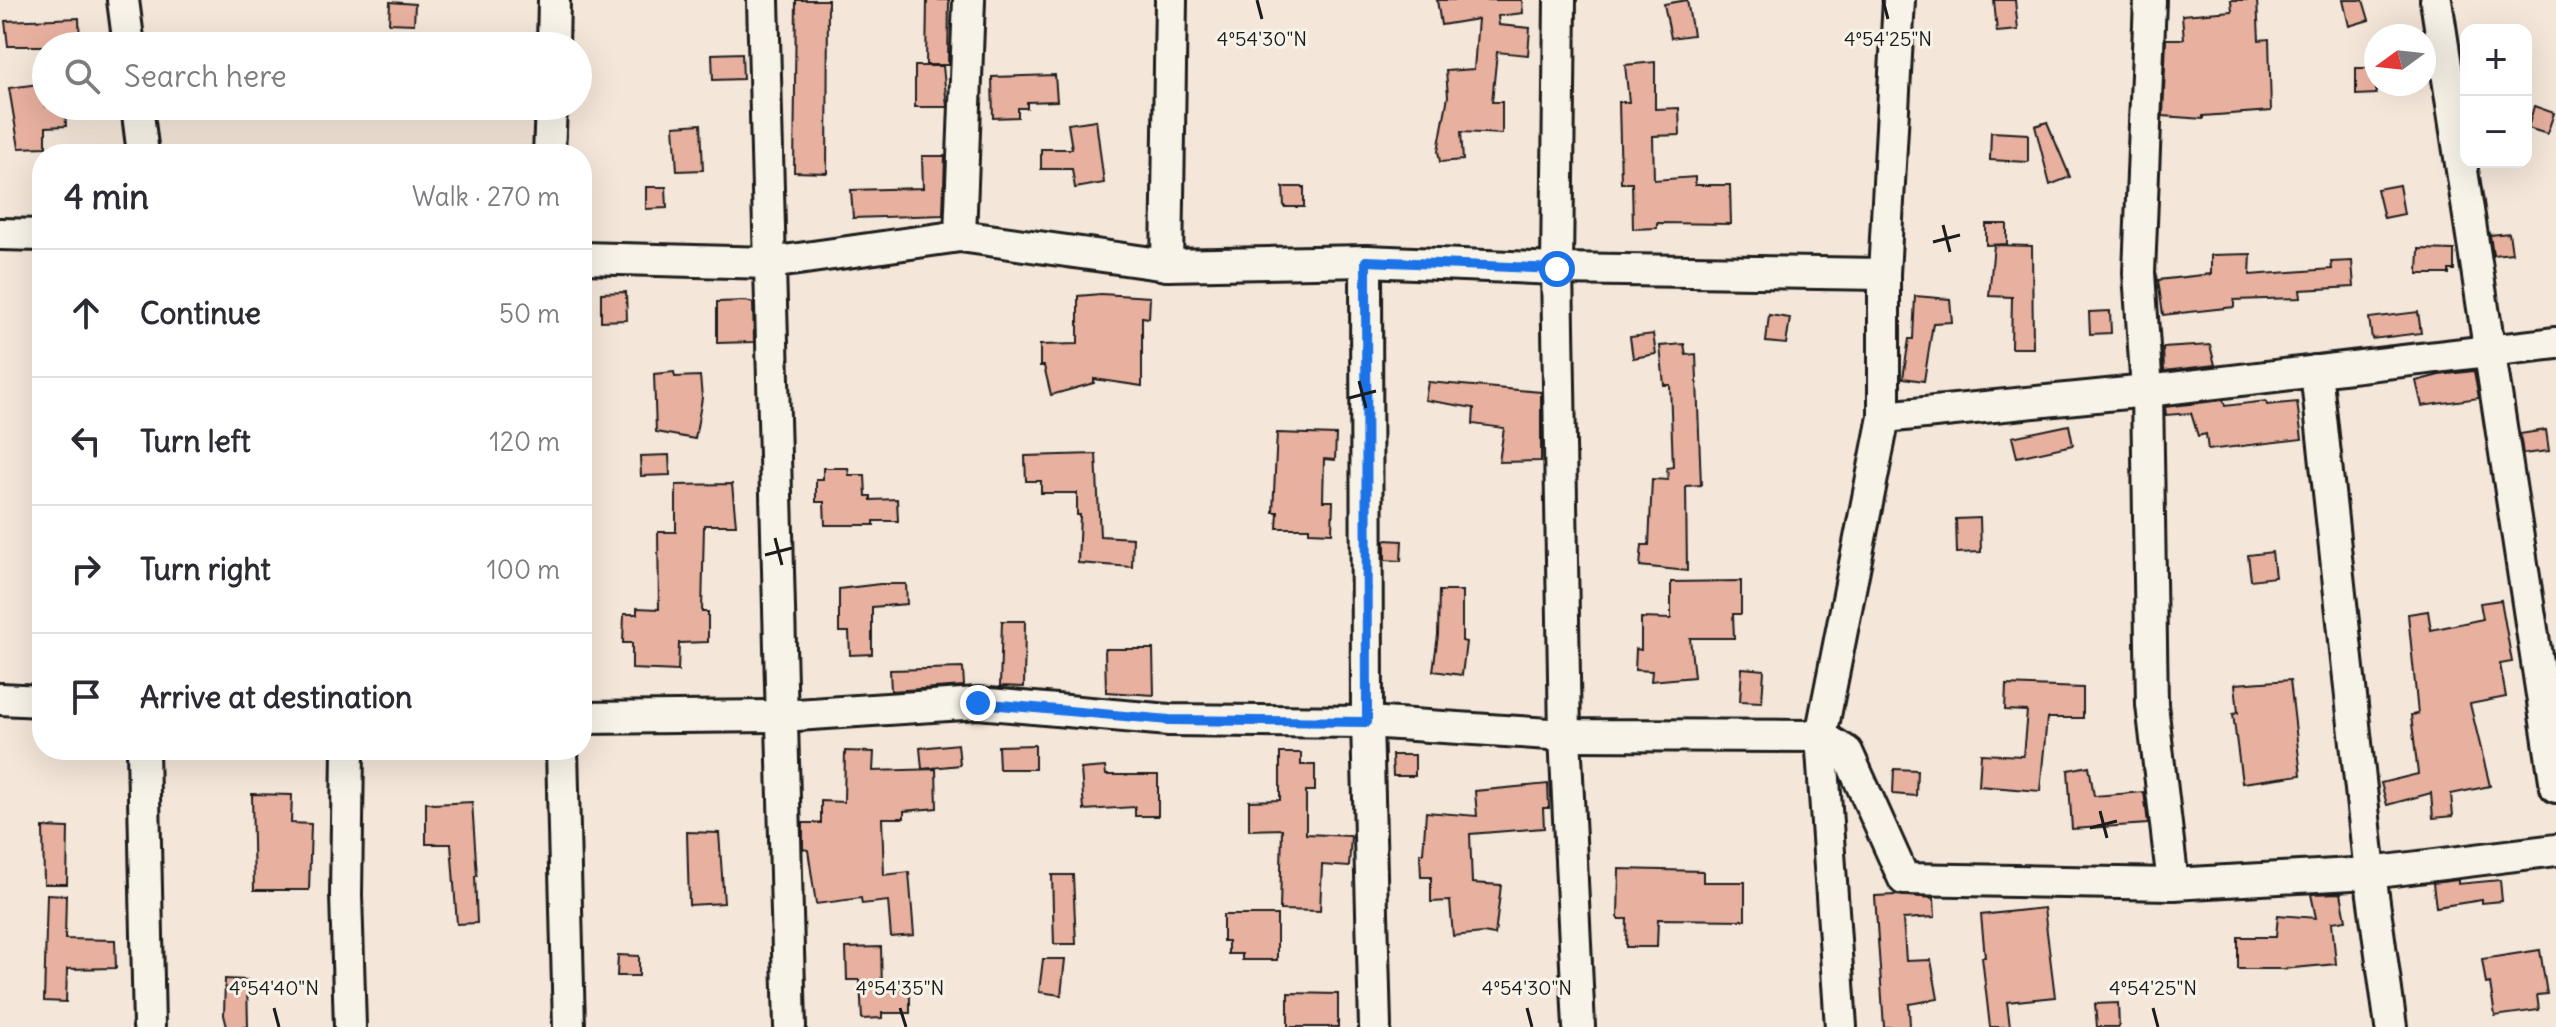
<!DOCTYPE html>
<html lang="en">
<head>
<meta charset="utf-8">
<style>
	:root { --surface:#fff; --page:#f7f7f7; --text:#2b2b33; --muted:#7c7c81; --line:#e1e1e2 }
	body { margin:0; font-family:Delius,sans-serif; background:var(--page); color:var(--text) }
	.controls { position:absolute; right:24px; top:24px; display:grid; overflow:hidden; border-radius:16px; box-shadow:0 8px 32px #0002 }
	.controls button { width:72px; height:72px; display:grid; place-items:center; padding:0; border:0; border-bottom:2px solid var(--line); background:var(--surface); color:var(--text); font:40px sans-serif }
	.compass { position:absolute; left:2364px; top:24px; width:72px; height:72px; border-radius:50%; background:var(--surface); box-shadow:0 8px 32px #0002; rotate:255deg }
	.stop { position:absolute; width:24px; height:24px; margin:-18px; border:6px solid #1a73e8; border-radius:50%; background:#fff }
	.stop.end { background:#1a73e8; border-color:#fff; box-shadow:0 2px 8px #0008 }
	.list { margin:0; padding:0; list-style:none }
	h2 { display:flex; justify-content:space-between; align-items:center; height:104px; margin:0; padding:0 32px; font-size:34px }
	h2 small { font-size:26px; font-weight:400; color:var(--muted) }
	.list li { display:grid; grid-template-columns:52px 1fr auto; gap:24px; align-items:center; box-sizing:border-box; height:128px; padding:0 32px; border-top:2px solid var(--line) }
	.list b { display:block; font-size:30px; white-space:nowrap }
	.list em { font-size:26px; font-style:normal; color:var(--muted) }
	.icon { flex:none; width:44px; height:44px; fill:none; stroke:currentColor; stroke-width:2; stroke-linecap:round; stroke-linejoin:round }
	.map { position:relative; flex:none; width:2556px; height:1027px; overflow:hidden }
	.search { position:absolute; background:var(--surface); box-shadow:0 8px 32px #0002; left:32px; top:32px; width:560px; height:88px; display:flex; align-items:center; gap:20px; box-sizing:border-box; padding:0 28px; border-radius:44px; color:var(--muted); font-size:30px }
	.panel { position:absolute; background:var(--surface); box-shadow:0 8px 32px #0002; left:32px; top:144px; width:560px; height:616px; border-radius:32px }
	.map>svg:first-child { display:block }
	.building { fill:#e8b09f; stroke:#1c1c1c; stroke-width:2 }
	.lines { fill:none; stroke-linecap:round; stroke-linejoin:round }
	.minor-casing { stroke:#1c1c1c; stroke-width:36 }
	.minor { stroke:#f7f3e8; stroke-width:30 }
	.route { stroke:#1a73e8; stroke-width:10 }
	.ticks { fill:none; stroke:#1c1c1c; stroke-width:3 }
	.ticks-label { font-size:20px; text-anchor:middle; fill:#1c1c1c; stroke:#f7f3e8; stroke-width:6; stroke-linejoin:round; paint-order:stroke }
</style>
</head>
<body>
<div class="map">
<svg width="2556" height="1027" viewBox="0 0 2556 1027">
	<rect width="100%" height="100%" fill="#f4e6d9"/>
	<filter id="ink" filterUnits="userSpaceOnUse"><feTurbulence type="fractalNoise" baseFrequency=".0125" numOctaves="2"/><feDisplacementMap in="SourceGraphic" scale="16" xChannelSelector="R" yChannelSelector="G"/><feConvolveMatrix kernelMatrix="1 2 1 2 8 2 1 2 1" color-interpolation-filters="sRGB"/></filter>
	<g filter="url(#ink)">
		<g class="building">
			<polygon points="796,0 828,0 827,173 794,172"/>
			<polygon points="927,0 949,0 948,65 926,65"/>
			<polygon points="1437,0 1522,0 1523,13 1498,16 1499,25 1530,28 1528,55 1497,52 1492,102 1502,102 1502,134 1461,132 1463,160 1440,162 1438,151 1448,96 1446,71 1474,69 1478,19 1441,25"/>
			<polygon points="1687,0 1693,35 1671,38 1664,4"/>
			<polygon points="1994,0 2015,0 2018,30 1997,32"/>
			<polygon points="2231,0 2257,0 2259,40 2269,39 2271,111 2203,116 2203,119 2163,116 2166,39 2184,39 2182,15 2232,11"/>
			<polygon points="2343,0 2363,0 2369,20 2349,26"/>
			<polygon points="390,2 415,4 414,24 389,23"/>
			<polygon points="79,18 80,46 8,46 5,21"/>
			<polygon points="742,53 743,79 713,80 712,54"/>
			<polygon points="1655,62 1655,109 1679,108 1680,135 1653,136 1654,180 1695,177 1695,185 1730,185 1731,224 1657,223 1657,228 1633,229 1632,183 1621,183 1619,102 1629,102 1625,65"/>
			<polygon points="915,66 943,66 947,107 915,107"/>
			<polygon points="2356,68 2376,68 2376,94 2356,95"/>
			<polygon points="1055,75 1057,101 1027,102 1027,108 1018,108 1018,117 993,118 992,77"/>
			<polygon points="46,83 46,106 65,106 66,126 46,127 46,147 19,148 9,88"/>
			<polygon points="2534,106 2554,113 2547,134 2528,128"/>
			<polygon points="1096,120 1104,183 1075,188 1072,169 1041,169 1041,149 1072,149 1068,124"/>
			<polygon points="2047,122 2070,177 2050,185 2035,126"/>
			<polygon points="701,124 703,170 677,171 674,126"/>
			<polygon points="1991,132 2028,134 2028,162 1990,160"/>
			<polygon points="922,156 945,156 943,215 853,218 851,190 923,188"/>
			<polygon points="2399,185 2404,214 2384,218 2377,189"/>
			<polygon points="646,187 666,187 667,208 646,209"/>
			<polygon points="1283,187 1304,187 1304,207 1284,207"/>
			<polygon points="1986,224 2007,224 2007,244 1986,245"/>
			<polygon points="2509,233 2512,253 2493,255 2490,235"/>
			<polygon points="1994,245 2032,246 2033,348 2011,348 2012,297 1989,296"/>
			<polygon points="2419,249 2454,250 2454,270 2449,270 2449,274 2418,274"/>
			<polygon points="2251,254 2250,275 2332,269 2331,262 2352,261 2354,287 2300,290 2301,298 2234,300 2234,307 2163,315 2158,280 2211,274 2211,255"/>
			<polygon points="626,292 627,320 601,321 601,293"/>
			<polygon points="1101,294 1150,297 1149,318 1142,317 1142,386 1094,379 1094,383 1051,395 1044,366 1040,366 1040,345 1078,344 1078,296"/>
			<polygon points="1915,296 1950,299 1952,322 1933,323 1924,381 1903,378 1909,339 1913,339"/>
			<polygon points="746,301 753,303 754,342 717,343 717,302"/>
			<polygon points="2110,311 2111,333 2090,334 2089,312"/>
			<polygon points="2418,312 2421,333 2372,339 2369,318"/>
			<polygon points="1769,315 1790,318 1786,344 1766,342"/>
			<polygon points="1653,334 1656,354 1633,358 1630,337"/>
			<polygon points="1684,344 1686,355 1696,354 1701,485 1686,486 1687,571 1640,566 1642,545 1649,545 1652,479 1668,480 1667,468 1673,467 1670,385 1664,385 1660,346"/>
			<polygon points="2210,345 2215,365 2164,371 2163,348"/>
			<polygon points="2474,371 2479,398 2422,406 2416,381 2439,375"/>
			<polygon points="674,372 675,377 700,376 702,398 695,439 656,432 654,374"/>
			<polygon points="1428,382 1541,392 1541,461 1499,462 1504,428 1473,424 1474,408 1425,400"/>
			<polygon points="2223,400 2225,406 2266,401 2267,405 2297,402 2302,439 2208,450 2206,434 2198,436 2191,413 2166,415 2165,407"/>
			<polygon points="2069,425 2073,445 2017,457 2012,437"/>
			<polygon points="2546,430 2549,451 2523,454 2520,434"/>
			<polygon points="1277,433 1336,435 1335,460 1324,459 1323,501 1333,501 1332,533 1309,532 1309,528 1277,528 1278,512 1273,512"/>
			<polygon points="1096,454 1100,536 1133,538 1132,567 1078,563 1080,515 1077,515 1077,493 1041,493 1041,481 1026,481 1025,456"/>
			<polygon points="669,455 670,475 641,476 640,456"/>
			<polygon points="823,468 848,468 849,475 865,475 866,496 871,496 871,500 897,499 898,521 874,521 874,525 825,525 824,502 816,502 816,479 823,479"/>
			<polygon points="732,484 736,525 704,525 702,612 708,612 708,642 679,643 678,671 632,669 632,643 623,643 624,614 637,614 637,608 659,609 658,532 676,532 676,485"/>
			<polygon points="1980,518 1981,552 1957,553 1956,519"/>
			<polygon points="1385,540 1402,541 1401,561 1385,560"/>
			<polygon points="2272,552 2275,577 2251,580 2248,555"/>
			<polygon points="1741,581 1741,614 1733,614 1734,638 1690,638 1694,677 1651,681 1652,671 1635,670 1636,649 1641,650 1641,618 1671,619 1671,582"/>
			<polygon points="880,584 906,584 907,604 872,607 872,654 850,655 849,632 839,632 839,589"/>
			<polygon points="1439,591 1462,591 1462,641 1466,642 1462,675 1433,671 1438,635"/>
			<polygon points="2501,600 2512,662 2500,664 2506,697 2470,704 2490,786 2451,794 2453,816 2433,818 2431,793 2387,805 2381,783 2418,774 2411,715 2418,714 2408,614 2428,611 2431,630 2483,619 2480,603"/>
			<polygon points="1002,621 1025,621 1024,687 1000,686"/>
			<polygon points="1105,649 1153,649 1154,695 1106,692"/>
			<polygon points="963,668 964,686 891,691 890,670"/>
			<polygon points="1742,668 1764,670 1762,702 1740,701"/>
			<polygon points="2290,680 2301,775 2242,783 2233,714 2238,713 2235,684"/>
			<polygon points="2006,685 2083,688 2083,718 2047,718 2040,791 1979,786 1981,754 2023,756 2027,711 2005,710"/>
			<polygon points="958,744 960,765 922,769 920,748"/>
			<polygon points="1035,745 1035,769 999,769 998,746"/>
			<polygon points="845,751 874,752 873,771 936,769 937,808 904,811 904,818 882,818 884,875 909,872 914,935 891,937 888,901 862,904 861,898 816,904 808,850 803,849 803,823 821,823 821,801 844,802"/>
			<polygon points="1280,753 1301,753 1301,765 1315,765 1315,791 1306,791 1306,834 1351,836 1349,867 1322,865 1320,911 1280,910 1282,829 1249,830 1249,801 1280,800"/>
			<polygon points="1392,755 1415,755 1415,776 1393,776"/>
			<polygon points="2089,766 2094,796 2144,792 2148,824 2072,829 2068,770"/>
			<polygon points="1105,767 1106,775 1158,775 1158,816 1135,816 1135,807 1084,810 1081,769"/>
			<polygon points="1894,769 1917,770 1916,796 1893,794"/>
			<polygon points="1548,784 1549,808 1543,808 1544,828 1470,834 1472,883 1501,885 1495,935 1483,933 1453,936 1450,901 1431,902 1431,877 1421,877 1420,853 1423,853 1426,812 1477,816 1475,791"/>
			<polygon points="252,794 292,795 291,823 311,824 309,890 254,890"/>
			<polygon points="426,802 433,804 472,802 477,876 475,876 477,923 457,924 451,844 426,844"/>
			<polygon points="43,827 68,828 67,884 44,884"/>
			<polygon points="687,832 719,833 724,903 689,905"/>
			<polygon points="1619,869 1703,871 1703,882 1745,882 1745,920 1658,919 1657,947 1626,947 1627,919 1618,919"/>
			<polygon points="1052,875 1073,875 1076,944 1054,944"/>
			<polygon points="2458,880 2458,884 2500,880 2502,901 2482,903 2482,900 2436,907 2433,883"/>
			<polygon points="2341,893 2346,920 2332,922 2336,964 2283,969 2238,969 2238,937 2276,937 2278,915 2316,918 2311,894"/>
			<polygon points="47,894 66,895 65,939 115,940 116,968 67,969 66,1002 44,1001"/>
			<polygon points="1896,895 1934,898 1935,917 1903,919 1906,961 1931,960 1938,999 1909,1004 1910,1027 1884,1027 1875,896"/>
			<polygon points="2044,908 2055,997 2007,1002 2010,1027 1990,1027 1982,957 1985,957 1981,915"/>
			<polygon points="1223,915 1277,915 1277,960 1242,960 1242,954 1228,954 1228,941 1223,941"/>
			<polygon points="881,947 882,989 910,989 910,1013 882,1013 882,1018 862,1019 860,980 847,980 846,948"/>
			<polygon points="2540,950 2547,994 2537,995 2539,1010 2495,1016 2490,983 2486,984 2482,959"/>
			<polygon points="618,955 639,956 639,976 617,976"/>
			<polygon points="1043,959 1065,959 1061,995 1039,992"/>
			<polygon points="225,979 247,980 248,1027 227,1027 224,1015"/>
			<polygon points="1288,993 1338,994 1338,1027 1288,1027"/>
			<polygon points="2118,1003 2119,1027 2097,1027 2095,1004"/>
		</g>
		<g class="lines">
			<g class="minor-casing">
				<g id="minor">
					<polyline points="123,0 129,46"/>
					<polyline points="763,0 790,1027"/>
					<polyline points="1560,0 1557,269 1565,735 1579,1027"/>
					<polyline points="2150,0 2139,273 2147,391 2152,705 2173,884"/>
					<polyline points="2436,0 2556,787"/>
					<polyline points="553,46 554,0"/>
					<polyline points="137,106 143,154"/>
					<polyline points="549,154 551,106"/>
					<polyline points="0,234 42,235"/>
					<polyline points="960,236 969,0"/>
					<polyline points="582,258 770,263 960,236 1167,265 1366,261 1557,269 1884,274"/>
					<polyline points="1366,261 1367,722 1375,1027"/>
					<polyline points="1167,265 1171,0"/>
					<polyline points="2316,371 2370,873 2391,1027"/>
					<polyline points="1884,417 2147,391 2556,343"/>
					<polyline points="0,699 42,701"/>
					<polyline points="582,718 781,716 978,703 1169,720 1367,722 1565,735 1821,736 1847,752 1904,879 2173,884 2370,873 2556,850"/>
					<polyline points="143,750 149,1027"/>
					<polyline points="348,750 346,895 350,1027"/>
					<polyline points="562,750 569,1027"/>
					<polyline points="1841,1027 1821,736 1884,417 1884,274 1899,0"/>
				</g>
			</g>
			<use href="#minor" class="minor"/>
		</g>
	</g>
	<g class="lines" filter="url(#ink)">
		<polyline class="route" points="978,703 1169,720 1367,722 1366,261 1557,269"/>
	</g>
	<path class="ticks" d="M1257,0L1262,19M1883,0L1888,19M1943,225L1950,252M1933,242L1960,235M1359,381L1366,408M1349,398L1376,391M775,538L782,565M765,555L792,548M2100,811L2107,838M2090,828L2117,821M274,1008L279,1027M900,1008L906,1027M1527,1008L1532,1027M2153,1008L2158,1027"/>
	<g class="ticks-label">
		<text x="1262" y="46">4°54'30"N</text>
		<text x="1888" y="46">4°54'25"N</text>
		<text x="274" y="995">4°54'40"N</text>
		<text x="900" y="995">4°54'35"N</text>
		<text x="1527" y="995">4°54'30"N</text>
		<text x="2153" y="995">4°54'25"N</text>
	</g>
</svg>
<div class="controls">
<button>+</button>
<button>−</button>
</div>
<svg class="compass" viewBox="-18 -18 36 36"><path d="M0-13l5 13h-10z" fill="#e53935"/><path d="M0 13l5-13h-10z" fill="#7c7c81"/></svg>
<div class="stop" style="left:1557px;top:269px"></div>
<div class="stop end" style="left:978px;top:703px"></div>
<div class="search"><svg class="icon" aria-label="search" viewBox="0 0 24 24"><circle cx="10" cy="10" r="6"/><path d="M15 15l6 6"/></svg>Search here</div>
<section class="panel">
<h2>4 min<small>Walk · 270 m</small></h2>
<ul class="list">
<li><svg class="icon" aria-label="ahead" viewBox="0 0 24 24"><path d="M12 20V5M6 11l6-6 6 6"/></svg><div><b>Continue</b></div><em>50 m</em></li>
<li><svg class="icon" aria-label="left" viewBox="0 0 24 24"><path d="M17 20v-9H6M10 6l-5 5 5 5"/></svg><div><b>Turn left</b></div><em>120 m</em></li>
<li><svg class="icon" aria-label="right" viewBox="0 0 24 24"><path d="M7 20v-9h11M14 6l5 5-5 5"/></svg><div><b>Turn right</b></div><em>100 m</em></li>
<li><svg class="icon" aria-label="arrive" viewBox="0 0 24 24"><path d="M6 21V4h12l-3 4 3 4H6"/></svg><div><b>Arrive at destination</b></div></li>
</ul>
</section>
</div>
</body>
</html>
